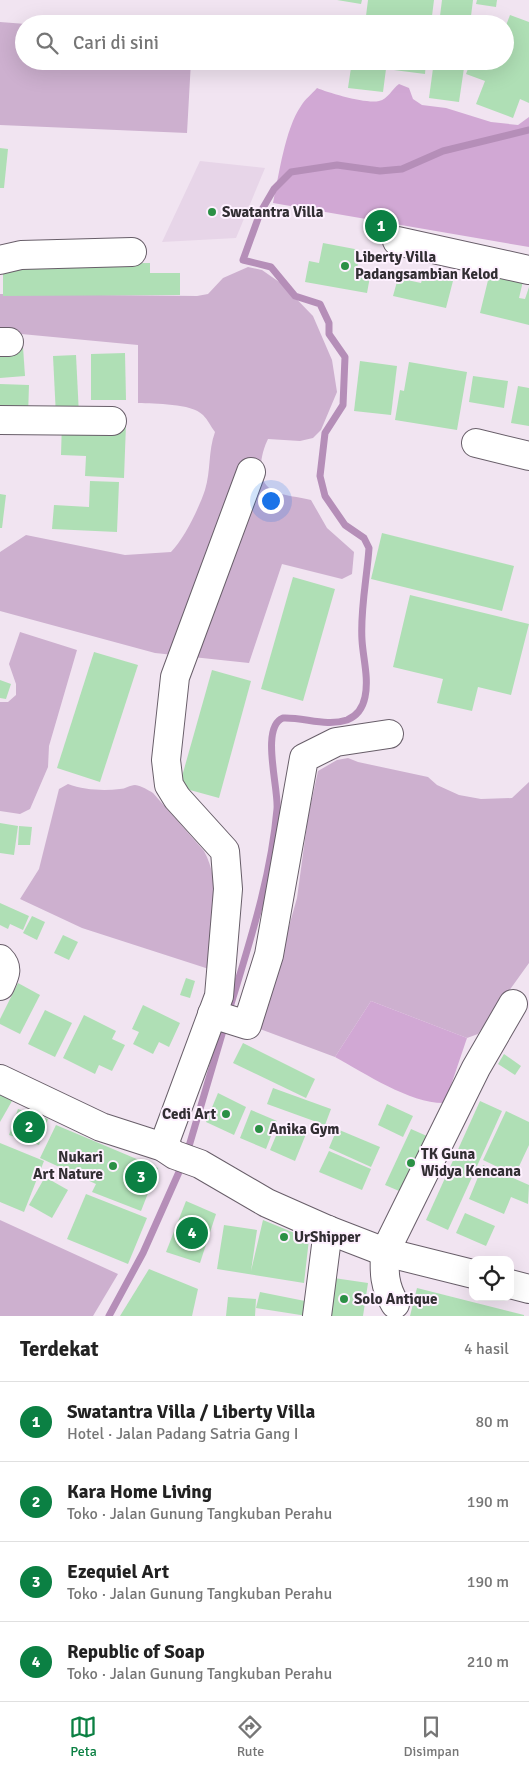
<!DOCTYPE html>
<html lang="id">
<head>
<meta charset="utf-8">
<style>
	:root { --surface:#fff; --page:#f6f6f6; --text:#222; --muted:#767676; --line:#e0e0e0; --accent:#0b8043 }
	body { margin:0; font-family:Signika,sans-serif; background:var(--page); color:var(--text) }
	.controls { position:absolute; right:15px; bottom:15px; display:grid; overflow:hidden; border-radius:10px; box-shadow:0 5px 20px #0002 }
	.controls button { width:45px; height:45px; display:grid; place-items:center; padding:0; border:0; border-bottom:1px solid var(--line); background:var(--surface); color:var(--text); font:25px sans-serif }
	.you { position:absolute; left:270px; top:500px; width:18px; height:18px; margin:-12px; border:4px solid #fff; border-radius:50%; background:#1a73e8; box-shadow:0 0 0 8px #1a73e833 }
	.badge { display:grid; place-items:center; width:32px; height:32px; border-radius:50%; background:var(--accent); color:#fff; font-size:16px; font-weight:700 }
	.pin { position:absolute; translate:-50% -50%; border:2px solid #fff; box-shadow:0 1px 5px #0006 }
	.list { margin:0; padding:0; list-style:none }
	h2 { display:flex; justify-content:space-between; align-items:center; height:65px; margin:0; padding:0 20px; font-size:21px }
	h2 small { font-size:16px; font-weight:400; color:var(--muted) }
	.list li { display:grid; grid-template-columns:32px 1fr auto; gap:15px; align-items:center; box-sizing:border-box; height:80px; padding:0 20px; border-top:1px solid var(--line) }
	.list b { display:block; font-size:19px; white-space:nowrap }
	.list p { margin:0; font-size:16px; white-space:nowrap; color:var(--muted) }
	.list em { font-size:16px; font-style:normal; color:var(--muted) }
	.icon { flex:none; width:28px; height:28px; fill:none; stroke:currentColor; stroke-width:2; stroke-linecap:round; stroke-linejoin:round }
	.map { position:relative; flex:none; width:529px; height:1316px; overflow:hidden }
	.search { position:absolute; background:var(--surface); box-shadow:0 5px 20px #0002; left:15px; right:15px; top:15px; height:55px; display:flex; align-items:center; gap:12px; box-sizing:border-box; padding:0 18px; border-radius:28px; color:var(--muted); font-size:19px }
	.sheet { height:385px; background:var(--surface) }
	nav { display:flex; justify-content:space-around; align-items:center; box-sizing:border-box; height:70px; border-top:1px solid var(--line); background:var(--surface); font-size:14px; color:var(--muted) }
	nav a { display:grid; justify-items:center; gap:2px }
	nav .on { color:var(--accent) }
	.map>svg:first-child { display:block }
	.built { fill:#e7d5e8 }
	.green { fill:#cdb0cf }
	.forest { fill:#d1a8d4 }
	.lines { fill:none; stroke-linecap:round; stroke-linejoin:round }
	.stream { stroke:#b58eb8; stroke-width:7 }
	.building { fill:#afdfb5 }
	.minor-casing { stroke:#685e69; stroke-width:30 }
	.minor { stroke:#fff; stroke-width:28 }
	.poi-dot { fill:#2b9045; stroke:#fef1ff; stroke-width:2 }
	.labels { text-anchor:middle; stroke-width:4; stroke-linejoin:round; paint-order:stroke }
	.poi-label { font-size:15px; font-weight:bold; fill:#322e33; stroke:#fef1ff; text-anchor:start }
</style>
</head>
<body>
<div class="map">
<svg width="529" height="1316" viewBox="0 0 529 1316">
	<rect width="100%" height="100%" fill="#f1e4f1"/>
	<polygon class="built" points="200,161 265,168 236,238 162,242"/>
	<g class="green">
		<polygon points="0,22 26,24 24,24 24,61 191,61 187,133 0,125"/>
		<path d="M248,267L262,270L282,284L313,316L332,360L337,392L321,430L313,438L300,441L268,439C261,453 255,480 272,490C282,496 300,497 311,500L327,528L354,552L352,574L342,579L282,564L249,663L155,653L0,611V552L26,535L125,555L171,552C184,539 199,508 205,490C211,471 208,451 215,432C211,427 208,420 203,415C191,403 155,404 138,403V345L0,332V294L197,296L208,294L223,278Z"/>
		<polygon points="20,632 77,650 49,746 48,767 30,809 20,814 0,811 0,702 8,702 16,695 16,684 9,664"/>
		<polygon points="348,758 358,762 428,777 437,785 459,795 481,799 512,798 529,782 529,963 478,1034 467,1038 371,1001 335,1057 260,1029 297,898 308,817 318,771 337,760"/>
		<path d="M68,784C84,790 103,791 120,789C125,789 130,785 135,785C142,786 148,790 153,793L204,851C222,883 213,934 212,970L82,928L20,899L39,869L59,789Z"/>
		<polygon points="0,1220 118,1274 93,1316 0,1316"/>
	</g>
	<g class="forest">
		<path d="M399,84L409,88L413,99L422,105L446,108L491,122L518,125L529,117V247L273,203C279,175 285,129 301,106C305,99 312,94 317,88C329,93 366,104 379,101C388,99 392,89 399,84Z"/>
		<path d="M371,1001L467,1038L445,1103C411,1104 366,1074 335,1057Z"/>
	</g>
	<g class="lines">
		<g class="stream">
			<path d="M228,1014C248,947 271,879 277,809C279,789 260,727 283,718C304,717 326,727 347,720C357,716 363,707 365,697C369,678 363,658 362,640C360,610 367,578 369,548L364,538L345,525L325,496L320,476L325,433L343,405L345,357L329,334V323L320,304L295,296L271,267L243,260L260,213L274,189L291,172L337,165L380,171L402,169L443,151L529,130"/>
			<polyline points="187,1153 225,1024"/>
			<polyline points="109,1316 143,1253 183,1163"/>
		</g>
	</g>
	<g class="building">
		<polygon points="337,0 362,0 361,4"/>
		<polygon points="368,0 434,0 431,24 365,24"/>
		<polygon points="442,0 473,0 470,24 439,24"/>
		<polygon points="477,0 497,0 496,7 476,4"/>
		<polygon points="510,15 529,22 529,103 520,99 513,118 476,104 485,81 466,74 471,61 505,61 505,28"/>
		<polygon points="352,61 426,61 425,74 386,69 383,92 348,88"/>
		<polygon points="434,61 465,61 459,102 429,98"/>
		<polygon points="0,148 8,149 4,188 0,188"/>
		<polygon points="323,243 360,250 357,269 371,271 367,293 305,282 309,261 319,263"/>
		<polygon points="150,263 150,273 180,273 180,295 3,296 3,264"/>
		<polygon points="491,268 524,277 519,298 525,299 529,287 529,325 480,313"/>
		<polygon points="425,270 454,277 446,308 393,296 398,278 421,283"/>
		<polygon points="23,347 25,376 0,378 0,348"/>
		<polygon points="125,353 126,400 91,400 91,354"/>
		<polygon points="76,355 79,415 56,416 53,356"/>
		<polygon points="360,361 397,366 391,415 354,411"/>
		<polygon points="409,362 467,372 457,430 395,420 400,390 404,391"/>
		<polygon points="473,376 508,381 504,408 469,402"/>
		<polygon points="0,384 29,385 28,416 0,415"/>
		<polygon points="518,386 529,388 529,426 511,423"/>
		<polygon points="62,421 126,424 124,478 85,476 86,456 61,455"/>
		<polygon points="90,481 119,482 117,532 52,529 54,505 89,507"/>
		<polygon points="0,494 6,495 2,528 0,528"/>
		<polygon points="382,533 514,566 502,611 371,579"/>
		<polygon points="293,577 335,589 303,701 261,689"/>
		<polygon points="410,595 529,624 511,695 478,687 472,711 437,703 443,679 393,667"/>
		<polygon points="94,652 138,665 100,782 57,768"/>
		<polygon points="212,670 251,681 219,798 179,787"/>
		<polygon points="0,680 11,684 6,699 0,698"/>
		<polygon points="0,823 18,826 14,855 0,853"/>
		<polygon points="19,826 32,827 30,845 18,845"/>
		<polygon points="0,903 29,916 23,930 10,924 8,929 0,925"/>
		<polygon points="32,916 45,922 37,940 23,933"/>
		<polygon points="63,935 78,942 69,960 54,953"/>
		<polygon points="186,978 195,981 190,998 180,995"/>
		<polygon points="18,983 40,995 20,1034 0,1024 0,1019"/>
		<polygon points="143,1005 180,1023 169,1047 159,1042 153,1054 133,1044 139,1032 132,1029"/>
		<polygon points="45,1010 72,1023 55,1057 28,1044"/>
		<polygon points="84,1015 116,1031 112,1039 125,1045 112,1071 99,1065 95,1074 63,1058"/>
		<polygon points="243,1043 315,1079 306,1098 233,1063"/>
		<polygon points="504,1054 521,1066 515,1075 498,1064"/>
		<polygon points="273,1088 331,1109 325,1125 267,1104"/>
		<polygon points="218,1093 246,1107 234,1135 206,1122"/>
		<polygon points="0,1094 12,1101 0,1122"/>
		<polygon points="480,1101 502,1111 448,1230 426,1220"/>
		<polygon points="387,1104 413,1116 403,1137 378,1125"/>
		<polygon points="18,1109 48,1119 39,1145 9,1135"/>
		<polygon points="251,1110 277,1121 266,1149 240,1138"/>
		<polygon points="506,1111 529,1122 529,1145 515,1175 483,1160"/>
		<polygon points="281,1124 306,1134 295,1161 270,1150"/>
		<polygon points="56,1125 158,1168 141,1211 92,1192 96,1184 40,1158"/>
		<polygon points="337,1129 380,1147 371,1167 329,1148"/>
		<polygon points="411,1129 436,1140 411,1196 385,1185"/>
		<polygon points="0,1143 44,1161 24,1212 0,1202"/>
		<polygon points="329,1151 371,1169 362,1190 319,1172"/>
		<polygon points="483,1165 529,1185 528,1204 511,1197 504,1214 469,1199"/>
		<polygon points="45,1177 68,1190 52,1218 29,1205"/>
		<polygon points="86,1194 147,1218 128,1264 67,1239"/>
		<polygon points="186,1201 216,1214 200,1263 166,1252"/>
		<polygon points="465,1213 495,1226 486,1246 456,1233"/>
		<polygon points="263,1220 309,1239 304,1283 217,1269 224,1225 257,1230 251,1271"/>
		<polygon points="149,1269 198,1289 192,1316 120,1316"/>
		<polygon points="327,1277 368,1283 363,1316 321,1316"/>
		<polygon points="417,1288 524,1315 524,1316 410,1316"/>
		<polygon points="260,1292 310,1302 307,1316 256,1308"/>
		<polygon points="228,1297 256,1299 255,1316 226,1316"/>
	</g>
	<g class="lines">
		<g class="minor-casing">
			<g id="minor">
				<polyline points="397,241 529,270"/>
				<polyline points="0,260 21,255 132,252"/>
				<polyline points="0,342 9,342"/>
				<polyline points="0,420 112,421"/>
				<polyline points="476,443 529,456"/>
				<path d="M0,959C9,968 5,975 0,986"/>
				<polyline points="212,1014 247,1025 269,955 304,758 336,742 389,734"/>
				<polyline points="0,1079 101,1127 163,1147 175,1155 200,1164 267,1203 328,1230 385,1252 473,1274"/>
				<polyline points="163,1147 219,996 228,889 225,851 177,798 169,785 166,760 175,677 251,472"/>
				<polyline points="510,1284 529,1289"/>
				<path d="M395,1304C384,1286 384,1272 385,1252L476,1068L513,1004"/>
				<polyline points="317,1316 328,1230"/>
			</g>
		</g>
		<use href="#minor" class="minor"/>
	</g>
	<g class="poi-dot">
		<circle cx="212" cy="212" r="5"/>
		<circle cx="345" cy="266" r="5"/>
		<circle cx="226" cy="1114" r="5"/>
		<circle cx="259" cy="1129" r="5"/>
		<circle cx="411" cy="1163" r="5"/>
		<circle cx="113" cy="1166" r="5"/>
		<circle cx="284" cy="1237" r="5"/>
		<circle cx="344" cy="1299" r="5"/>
	</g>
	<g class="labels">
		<g class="poi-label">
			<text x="222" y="217">Swatantra Villa</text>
			<text x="355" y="262">Liberty Villa<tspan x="355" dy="17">Padangsambian Kelod</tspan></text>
			<text x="216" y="1119" text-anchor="end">Cedi Art</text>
			<text x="269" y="1134">Anika Gym</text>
			<text x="421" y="1159">TK Guna<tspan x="421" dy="17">Widya Kencana</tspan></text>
			<text x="103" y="1162" text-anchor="end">Nukari<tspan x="103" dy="17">Art Nature</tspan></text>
			<text x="294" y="1242">UrShipper</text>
			<text x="354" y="1304">Solo Antique</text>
		</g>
	</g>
</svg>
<div class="controls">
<button><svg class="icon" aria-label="locate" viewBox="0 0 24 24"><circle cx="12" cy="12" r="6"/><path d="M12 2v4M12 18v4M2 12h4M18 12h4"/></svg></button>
</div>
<div class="you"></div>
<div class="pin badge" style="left:381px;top:226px">1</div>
<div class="pin badge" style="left:29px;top:1127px">2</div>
<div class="pin badge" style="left:141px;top:1177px">3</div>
<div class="pin badge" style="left:192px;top:1233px">4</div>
<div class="search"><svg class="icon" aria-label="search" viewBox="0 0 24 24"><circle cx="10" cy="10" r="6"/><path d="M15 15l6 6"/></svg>Cari di sini</div>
</div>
<section class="sheet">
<h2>Terdekat<small>4 hasil</small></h2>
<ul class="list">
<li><span class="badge">1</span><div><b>Swatantra Villa / Liberty Villa</b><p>Hotel · Jalan Padang Satria Gang I</p></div><em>80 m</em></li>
<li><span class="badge">2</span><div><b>Kara Home Living</b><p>Toko · Jalan Gunung Tangkuban Perahu</p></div><em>190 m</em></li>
<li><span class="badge">3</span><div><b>Ezequiel Art</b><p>Toko · Jalan Gunung Tangkuban Perahu</p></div><em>190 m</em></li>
<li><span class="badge">4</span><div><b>Republic of Soap</b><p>Toko · Jalan Gunung Tangkuban Perahu</p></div><em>210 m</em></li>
</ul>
</section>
<nav>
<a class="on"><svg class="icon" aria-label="map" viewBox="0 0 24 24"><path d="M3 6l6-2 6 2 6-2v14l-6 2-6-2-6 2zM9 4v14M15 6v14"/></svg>Peta</a>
<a><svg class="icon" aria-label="directions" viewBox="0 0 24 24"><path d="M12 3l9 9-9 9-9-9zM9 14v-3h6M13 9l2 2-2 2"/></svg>Rute</a>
<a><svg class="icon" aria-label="saved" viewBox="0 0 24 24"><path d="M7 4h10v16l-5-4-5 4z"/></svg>Disimpan</a>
</nav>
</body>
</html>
